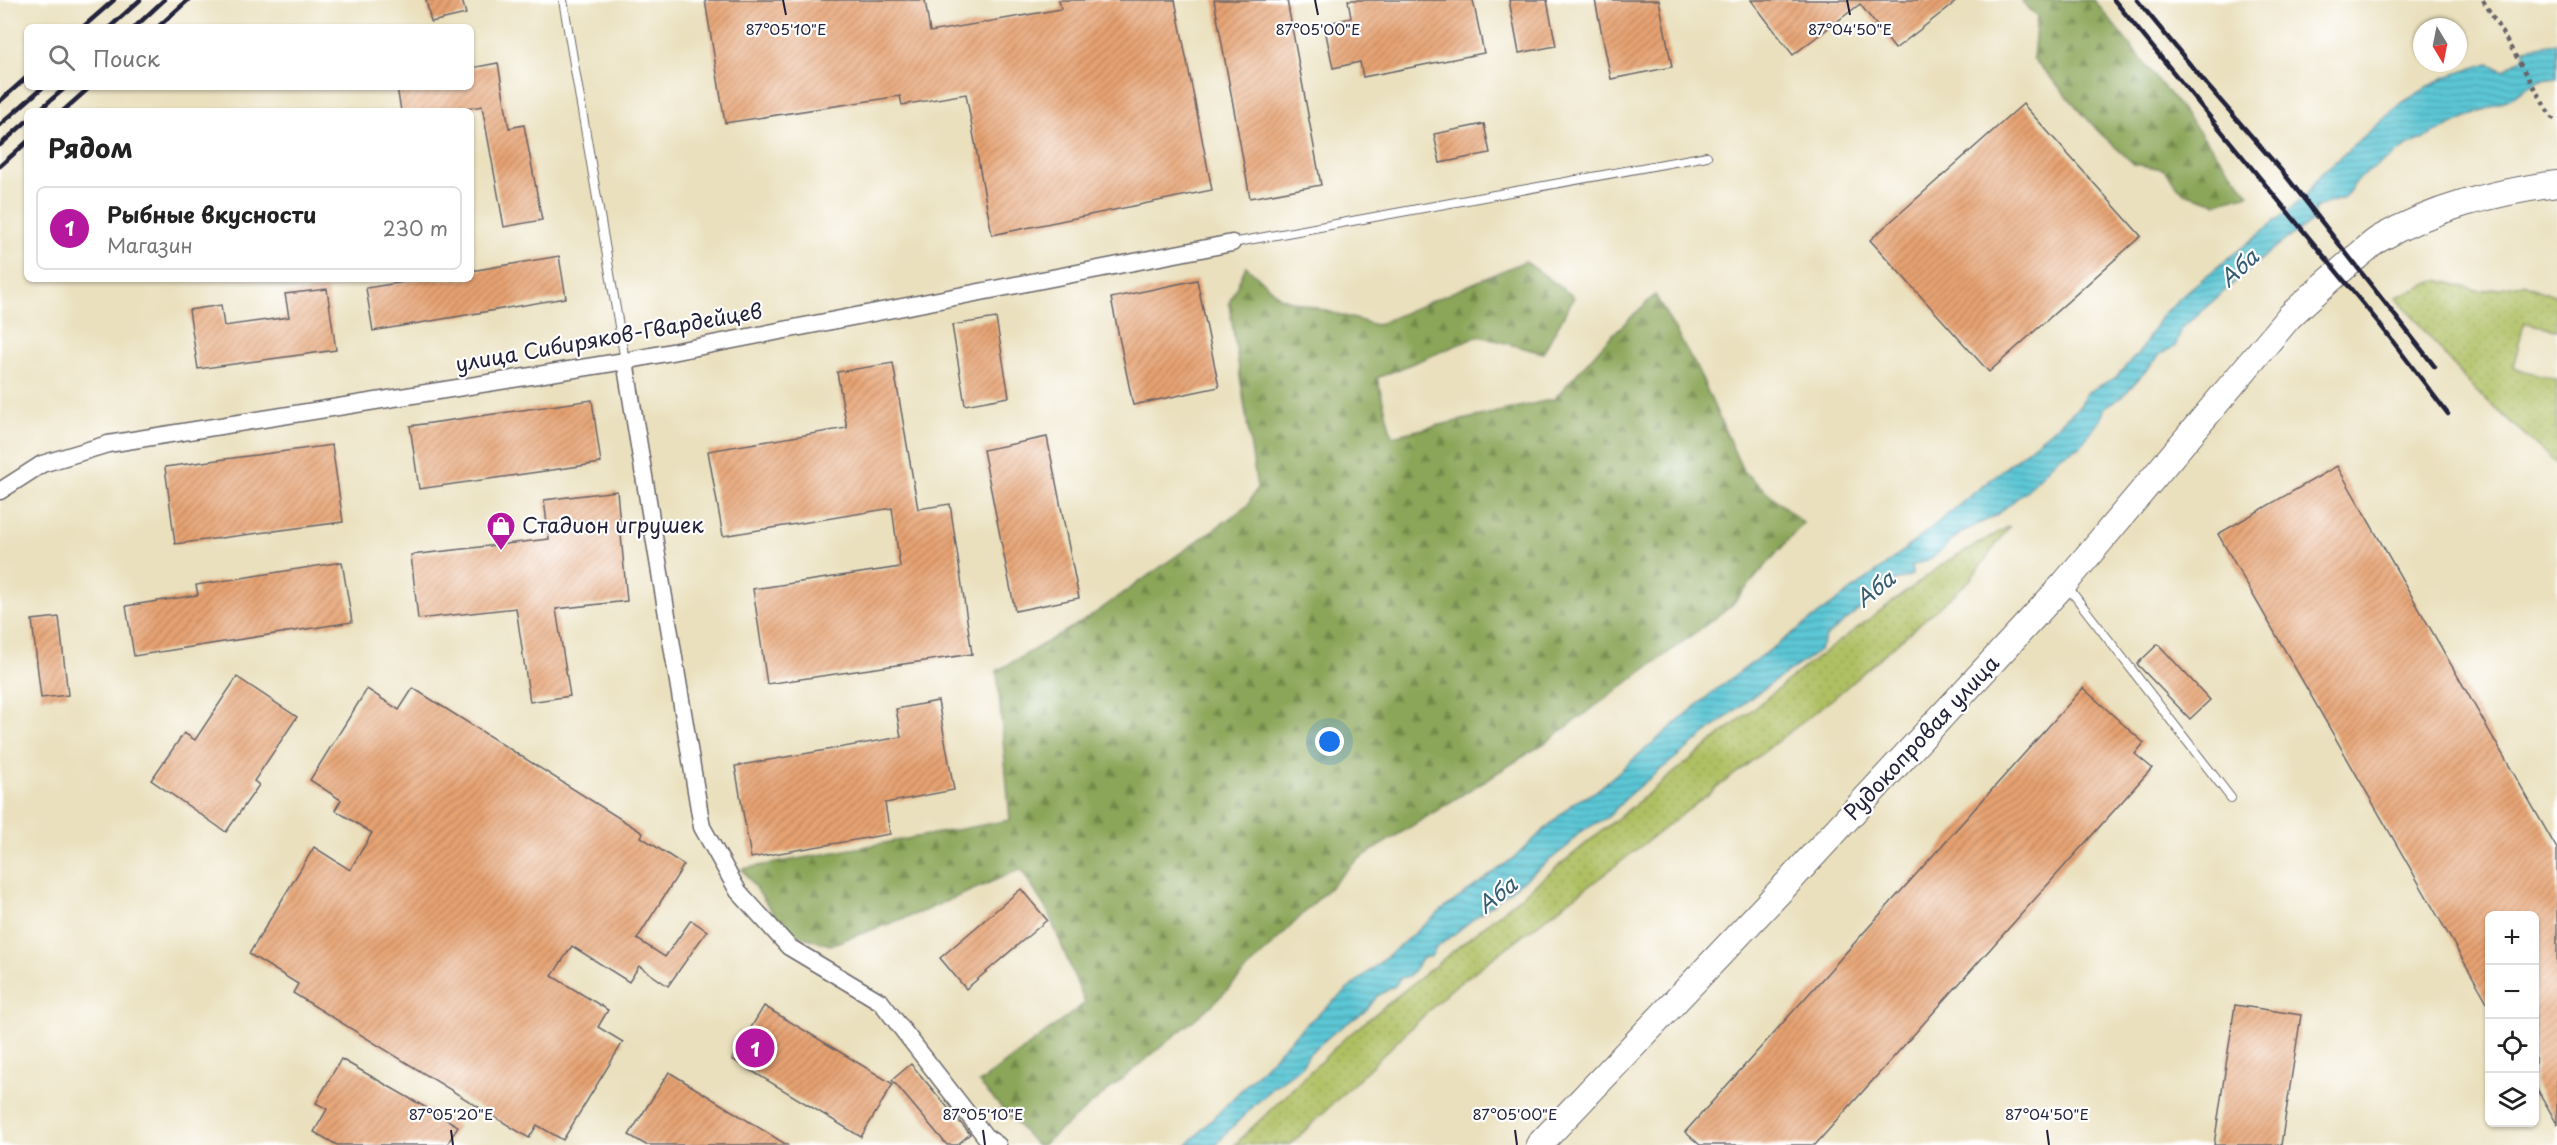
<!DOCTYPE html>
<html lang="ru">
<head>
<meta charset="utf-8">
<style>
	:root { --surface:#fff; --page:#f2f2f2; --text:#222; --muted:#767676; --line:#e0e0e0; --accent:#b5179e }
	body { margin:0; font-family:"Playpen Sans",sans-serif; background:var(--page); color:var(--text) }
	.controls { position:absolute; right:18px; bottom:18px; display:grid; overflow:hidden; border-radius:9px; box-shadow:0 2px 4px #0004 }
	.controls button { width:54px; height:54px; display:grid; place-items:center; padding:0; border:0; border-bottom:2px solid var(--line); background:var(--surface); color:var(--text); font:30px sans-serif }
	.compass { position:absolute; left:2413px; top:18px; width:54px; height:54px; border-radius:50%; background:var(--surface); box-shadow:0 2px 4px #0004; rotate:170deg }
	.you { position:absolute; left:1330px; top:742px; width:21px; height:21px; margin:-15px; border:4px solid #fff; border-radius:50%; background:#1a73e8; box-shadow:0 0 0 9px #1a73e833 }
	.badge { display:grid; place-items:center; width:39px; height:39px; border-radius:50%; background:var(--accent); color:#fff; font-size:20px; font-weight:700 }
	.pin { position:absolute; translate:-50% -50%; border:3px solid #fff; box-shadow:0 2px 6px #0006 }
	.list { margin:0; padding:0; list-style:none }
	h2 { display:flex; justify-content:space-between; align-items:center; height:78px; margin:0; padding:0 24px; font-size:26px }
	h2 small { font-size:20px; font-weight:400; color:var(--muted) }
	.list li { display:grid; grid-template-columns:39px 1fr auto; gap:18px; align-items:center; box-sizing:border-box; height:84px; margin:0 12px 12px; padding:0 12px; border:2px solid var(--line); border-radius:9px }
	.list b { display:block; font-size:22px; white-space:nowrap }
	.list p { margin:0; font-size:20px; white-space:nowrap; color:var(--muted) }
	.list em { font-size:20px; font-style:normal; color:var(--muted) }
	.icon { flex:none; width:33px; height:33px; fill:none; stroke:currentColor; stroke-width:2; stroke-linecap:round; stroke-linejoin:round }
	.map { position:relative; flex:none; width:2557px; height:1145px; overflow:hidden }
	.search { position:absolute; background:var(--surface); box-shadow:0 2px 4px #0004; left:24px; top:24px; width:450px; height:66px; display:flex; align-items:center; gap:15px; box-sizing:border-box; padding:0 21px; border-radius:9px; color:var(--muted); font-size:22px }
	.panel { position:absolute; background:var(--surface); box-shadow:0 2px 4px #0004; left:24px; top:108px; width:450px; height:174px; border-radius:9px }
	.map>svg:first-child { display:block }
	.grass { fill:url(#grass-dots); stroke:#68704e; stroke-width:1.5 }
	.forest { fill:url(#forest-firs); stroke:#56644a; stroke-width:1.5 }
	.water { fill:url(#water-rules); stroke:#3f7488; stroke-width:1.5 }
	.building { fill:url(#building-hatch) }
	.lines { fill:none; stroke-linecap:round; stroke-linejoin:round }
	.lane-casing { stroke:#686468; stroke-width:10 }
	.street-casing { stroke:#686468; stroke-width:19 }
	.primary-casing { stroke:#686468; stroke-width:28 }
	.path { stroke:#686468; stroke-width:4; stroke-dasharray:4.5 4.5; stroke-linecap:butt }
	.lane { stroke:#fff; stroke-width:8 }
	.street { stroke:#fff; stroke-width:16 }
	.primary { stroke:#fff; stroke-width:26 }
	.rail { stroke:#22223b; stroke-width:4.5 }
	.ticks { fill:none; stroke:#22223b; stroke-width:2 }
	.labels { text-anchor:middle; stroke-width:4.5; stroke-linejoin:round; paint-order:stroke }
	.street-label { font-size:21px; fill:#22223b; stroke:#fff }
	.poi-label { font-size:21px; fill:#22223b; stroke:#fff; text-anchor:start }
	.water-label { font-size:22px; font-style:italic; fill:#365c71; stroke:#fff }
	.ticks-label { font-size:15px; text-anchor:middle; fill:#22223b; stroke:#fff; stroke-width:4.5; stroke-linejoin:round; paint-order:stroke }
</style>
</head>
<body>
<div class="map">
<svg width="2557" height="1145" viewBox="0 0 2557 1145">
	<defs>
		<pattern id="grass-dots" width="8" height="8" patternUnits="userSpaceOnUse" patternTransform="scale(1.5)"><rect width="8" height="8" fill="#afbf62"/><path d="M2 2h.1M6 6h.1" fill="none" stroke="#96a456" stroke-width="1.8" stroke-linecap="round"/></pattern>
		<pattern id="forest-firs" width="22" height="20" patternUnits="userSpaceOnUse" patternTransform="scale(1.5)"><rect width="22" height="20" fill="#8ba658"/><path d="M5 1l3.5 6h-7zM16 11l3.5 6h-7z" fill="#71874a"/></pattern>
		<pattern id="water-rules" width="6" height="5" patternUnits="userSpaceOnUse" patternTransform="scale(1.5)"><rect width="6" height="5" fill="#5cc7d5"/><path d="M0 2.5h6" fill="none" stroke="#4ca1ae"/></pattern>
		<pattern id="building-hatch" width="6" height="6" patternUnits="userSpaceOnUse" patternTransform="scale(1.5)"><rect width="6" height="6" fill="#e7a271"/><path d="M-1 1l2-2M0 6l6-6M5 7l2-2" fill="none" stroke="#bb845e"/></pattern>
	</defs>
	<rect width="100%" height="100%" fill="#fff"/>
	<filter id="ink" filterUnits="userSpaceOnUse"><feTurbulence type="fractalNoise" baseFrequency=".0167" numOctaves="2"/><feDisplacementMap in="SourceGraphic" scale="12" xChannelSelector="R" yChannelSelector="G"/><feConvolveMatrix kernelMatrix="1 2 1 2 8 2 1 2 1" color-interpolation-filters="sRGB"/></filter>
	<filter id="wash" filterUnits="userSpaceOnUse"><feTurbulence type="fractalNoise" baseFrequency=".008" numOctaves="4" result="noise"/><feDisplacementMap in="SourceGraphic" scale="24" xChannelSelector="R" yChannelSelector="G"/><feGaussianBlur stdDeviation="1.35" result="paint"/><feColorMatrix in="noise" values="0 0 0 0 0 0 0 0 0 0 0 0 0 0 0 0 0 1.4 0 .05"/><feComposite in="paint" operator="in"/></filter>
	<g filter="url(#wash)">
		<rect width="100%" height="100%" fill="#eae0bd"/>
		<g class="grass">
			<polygon points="2438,280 2480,291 2523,284 2557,297 2557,329 2524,323 2513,368 2557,379 2557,464 2471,386 2396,297"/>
			<polygon points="2010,526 1970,580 1835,697 1606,873 1450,990 1290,1145 1234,1145 1344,1039 1810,663 1949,560"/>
		</g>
		<g class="forest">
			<polygon points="2020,0 2094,0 2249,194 2216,203 2184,193 2163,169 2134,164 2099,132 2033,58 2037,16"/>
			<polygon points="1525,261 1574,297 1543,353 1479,336 1377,378 1392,436 1554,399 1610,337 1655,295 1698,370 1743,471 1803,523 1729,608 1545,743 1357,860 1213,1004 1042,1145 1036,1145 979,1083 1085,1003 1048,912 1021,869 924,911 830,945 787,932 742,869 1010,820 997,671 1088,618 1247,506 1257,488 1229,303 1246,266 1281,298 1376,325"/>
		</g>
		<polygon class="water" points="2557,43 2557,78 2540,80 2512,97 2407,146 2359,178 2344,198 2316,207 2312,221 2274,248 2182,328 2176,345 2161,354 2123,396 2105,407 2101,419 2080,446 2060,456 2027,490 1995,516 1962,532 1933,557 1912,566 1912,575 1893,582 1826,637 1819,651 1756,694 1631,793 1608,817 1578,833 1569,845 1436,948 1431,956 1423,958 1409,976 1400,978 1395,986 1377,996 1367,1010 1333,1033 1309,1054 1301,1067 1272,1088 1225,1134 1217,1145 1187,1145 1303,1027 1442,910 1515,857 1573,803 1595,792 1714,691 1883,567 2059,424 2080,406 2086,393 2116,377 2142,349 2162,315 2190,289 2304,198 2320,175 2403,102 2445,77 2489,63 2503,71 2524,57 2524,48"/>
		<g id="blocks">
			<g class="building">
				<polygon points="426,0 462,0 466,14 431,22"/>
				<polygon points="705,0 925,0 930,32 1061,9 1059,0 1175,0 1212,190 992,235 966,94 902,105 900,96 725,123"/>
				<polygon points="1214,0 1287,0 1321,185 1250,198"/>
				<polygon points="1348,0 1473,0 1484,53 1363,77 1360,62 1333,68 1324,24 1351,18"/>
				<polygon points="1509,0 1547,0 1556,46 1519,53"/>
				<polygon points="1595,0 1659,0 1672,67 1611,79"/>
				<polygon points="1751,0 1958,0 1895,49 1860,4 1793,55"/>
				<polygon points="498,63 509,128 524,125 542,220 504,227 482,106 454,111 401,111 397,87 471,87 471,68"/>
				<polygon points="2023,104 2141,236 1989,372 1870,240"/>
				<polygon points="1484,124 1490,153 1440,163 1434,134"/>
				<polygon points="559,256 566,298 373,331 366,288 423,279 471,279 471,271"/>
				<polygon points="1197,280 1219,387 1133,405 1111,298"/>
				<polygon points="327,289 336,350 198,369 189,310 221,305 224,326 289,317 285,294"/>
				<polygon points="996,318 1009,397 965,405 952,325"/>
				<polygon points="893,363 918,509 950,504 972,654 767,684 753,589 900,567 892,508 723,536 708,451 847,428 837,372"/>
				<polygon points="592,400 601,463 419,489 410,426"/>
				<polygon points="1047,437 1079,598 1015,611 983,450"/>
				<polygon points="332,445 343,522 175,544 165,467"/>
				<polygon points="2337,466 2557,849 2557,1124 2535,1085 2535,915 2490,915 2490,1007 2218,534"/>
				<polygon points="617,491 627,601 556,609 570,696 530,702 516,608 418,619 411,555 549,539 544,500"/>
				<polygon points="342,562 352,622 134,656 126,606 198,595 196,585"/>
				<polygon points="59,617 68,695 41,698 32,620"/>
				<polygon points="2158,644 2210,700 2190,719 2137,664"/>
				<polygon points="237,677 297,717 254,781 259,785 226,832 151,780 184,733 195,740"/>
				<polygon points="413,688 643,833 641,837 684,865 637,939 665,957 691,920 707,931 668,986 639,966 629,982 572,946 552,976 608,1010 598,1027 623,1042 563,1140 537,1125 529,1138 293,993 298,984 249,954 314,847 350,870 372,833 335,810 341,800 310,780 367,689 399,710"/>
				<polygon points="2083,688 2144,743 2135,754 2152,768 1815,1145 1700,1145 1685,1132"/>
				<polygon points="938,701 954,790 885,803 890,834 751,858 735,766 901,737 896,709"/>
				<polygon points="1021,889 1047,920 966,989 940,958"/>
				<polygon points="2235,1005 2301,1015 2281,1145 2214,1145"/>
				<polygon points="764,1006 893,1084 861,1137 732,1059"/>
				<polygon points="341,1059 458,1126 447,1145 337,1145 314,1132 327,1109 316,1103"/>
				<polygon points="911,1064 970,1134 957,1145 947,1145 892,1080"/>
				<polygon points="669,1072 787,1145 646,1145 629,1135"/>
			</g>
		</g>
	</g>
	<g filter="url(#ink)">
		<use href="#blocks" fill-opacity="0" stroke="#686468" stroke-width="1.5"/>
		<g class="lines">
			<g class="lane-casing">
				<g id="lane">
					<polyline points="563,0 625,361"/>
					<polyline points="1232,243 1707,156"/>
					<polyline points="2067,586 2231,798"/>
				</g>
			</g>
			<g class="street-casing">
				<g id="street">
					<polyline points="625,361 702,827 738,891 789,947 881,1002 985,1136 998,1145"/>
					<polyline points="0,491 42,464 108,444 625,361 1232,243"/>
				</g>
			</g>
			<g class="primary-casing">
				<path id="primary" d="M1539,1145L1782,889L2064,584L2289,317C2310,297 2332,278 2354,259C2362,253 2370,245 2379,239C2431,209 2498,191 2557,184"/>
			</g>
			<polyline class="path" points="2483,0 2552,118 2557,120"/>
			<use href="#lane" class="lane"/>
			<use href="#street" class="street"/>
			<use href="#primary" class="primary"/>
			<g class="rail">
				<polyline points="2114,0 2378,322 2448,414"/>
				<polyline points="2137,0 2207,85 2286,176 2435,367"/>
				<polyline points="83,27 114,0"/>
				<polyline points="110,27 140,0"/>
				<polyline points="135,27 164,0"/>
				<polyline points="158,27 188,0"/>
				<polyline points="0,101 27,77"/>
				<polyline points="38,111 66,87"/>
				<polyline points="63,111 90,87"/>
				<polyline points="0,125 43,87"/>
				<polyline points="0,145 27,121"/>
				<polyline points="0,166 27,142"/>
			</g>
		</g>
	</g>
	<path class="ticks" d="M783,0L786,15M1315,0L1318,15M1847,0L1850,15M451,1130L453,1145M983,1130L985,1145M1515,1130L1517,1145M2047,1130L2049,1145"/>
	<defs>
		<g id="shop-pin" transform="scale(1.5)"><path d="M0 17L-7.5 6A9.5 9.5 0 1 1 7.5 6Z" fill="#b5179e" stroke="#fff"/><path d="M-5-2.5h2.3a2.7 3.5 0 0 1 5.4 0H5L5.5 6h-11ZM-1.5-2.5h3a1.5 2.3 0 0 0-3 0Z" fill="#fff"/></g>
	</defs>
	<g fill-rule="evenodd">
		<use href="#shop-pin" x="501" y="526"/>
	</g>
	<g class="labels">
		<g class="street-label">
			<text transform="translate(609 338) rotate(-10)" y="7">улица Сибиряков-Гвардейцев</text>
			<text transform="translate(1922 738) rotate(-47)" y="7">Рудокопровая улица</text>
		</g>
		<g class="poi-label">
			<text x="522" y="533">Стадион игрушек</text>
		</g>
		<g class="water-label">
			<text transform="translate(2239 268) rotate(-43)" y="8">Аба</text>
			<text transform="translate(1875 589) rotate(-39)" y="8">Аба</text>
			<text transform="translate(1497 895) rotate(-39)" y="8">Аба</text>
		</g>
	</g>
	<g class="ticks-label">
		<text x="786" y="35">87°05'10"E</text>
		<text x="1318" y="35">87°05'00"E</text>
		<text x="1850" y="35">87°04'50"E</text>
		<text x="451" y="1120">87°05'20"E</text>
		<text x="983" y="1120">87°05'10"E</text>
		<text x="1515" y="1120">87°05'00"E</text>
		<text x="2047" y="1120">87°04'50"E</text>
	</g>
</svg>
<div class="controls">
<button>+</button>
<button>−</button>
<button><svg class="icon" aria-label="locate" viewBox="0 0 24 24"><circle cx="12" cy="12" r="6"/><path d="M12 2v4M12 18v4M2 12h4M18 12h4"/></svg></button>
<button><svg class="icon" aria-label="layers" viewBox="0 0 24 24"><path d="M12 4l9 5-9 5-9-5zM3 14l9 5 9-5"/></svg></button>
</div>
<svg class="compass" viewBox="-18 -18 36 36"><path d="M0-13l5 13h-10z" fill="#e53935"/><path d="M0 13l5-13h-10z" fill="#767676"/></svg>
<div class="you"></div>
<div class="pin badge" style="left:755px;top:1048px">1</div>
<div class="search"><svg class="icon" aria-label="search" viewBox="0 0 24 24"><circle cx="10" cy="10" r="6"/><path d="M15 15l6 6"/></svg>Поиск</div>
<section class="panel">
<h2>Рядом<small></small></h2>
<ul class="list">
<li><span class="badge">1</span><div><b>Рыбные вкусности</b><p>Магазин</p></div><em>230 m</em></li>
</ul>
</section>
</div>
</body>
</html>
